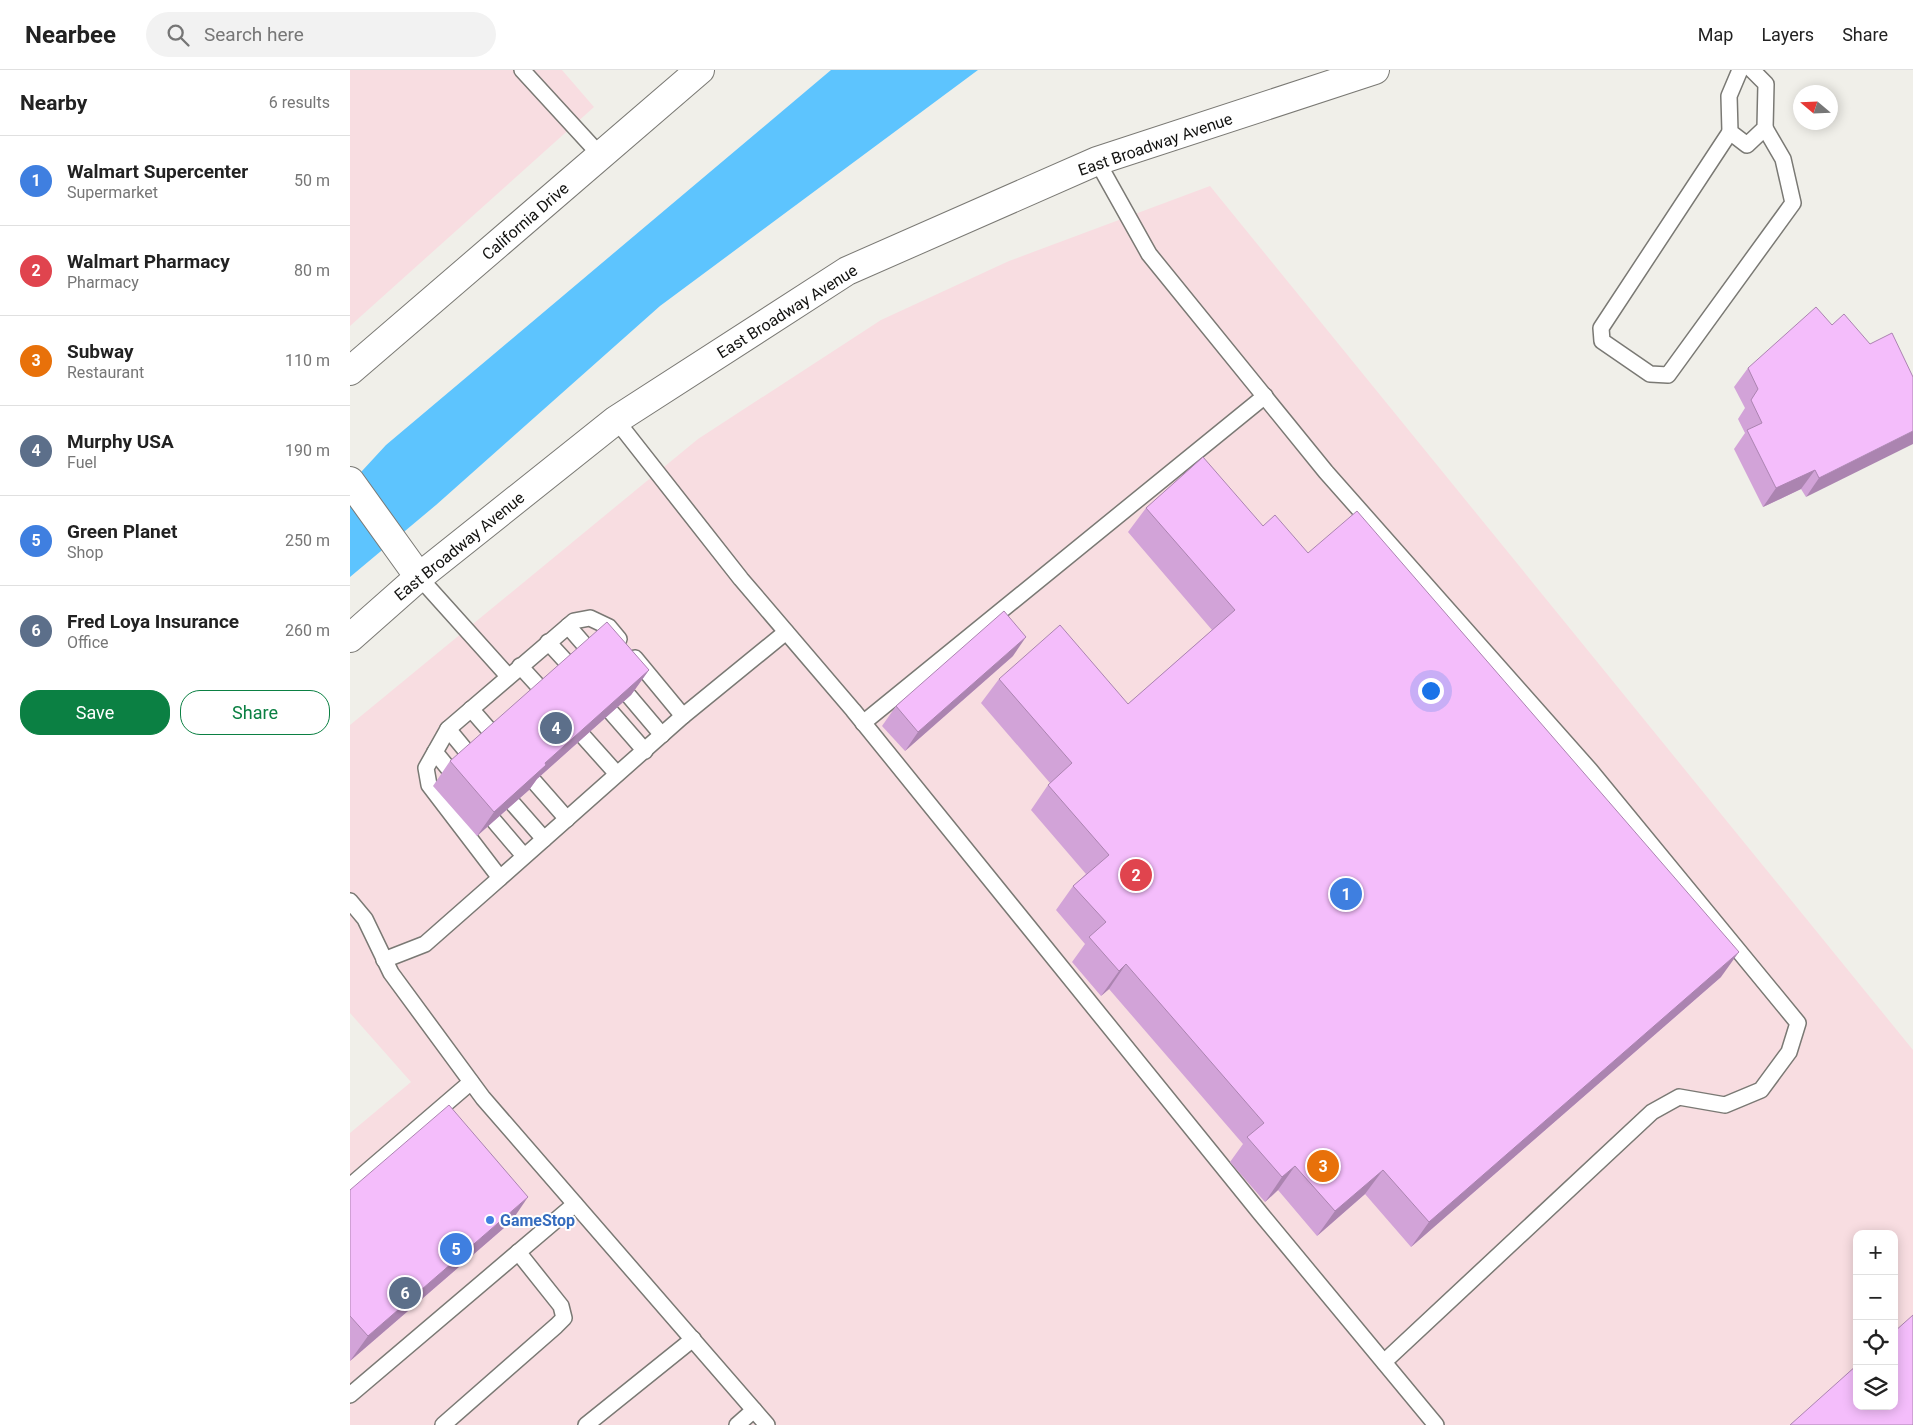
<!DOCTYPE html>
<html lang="en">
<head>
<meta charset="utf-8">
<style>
	:root { --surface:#fff; --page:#f2f2f2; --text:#222; --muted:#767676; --line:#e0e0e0; --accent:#0b8043 }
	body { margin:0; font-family:Roboto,sans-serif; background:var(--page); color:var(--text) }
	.controls { position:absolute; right:15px; bottom:15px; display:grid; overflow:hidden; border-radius:10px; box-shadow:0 2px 12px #0003 }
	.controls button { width:45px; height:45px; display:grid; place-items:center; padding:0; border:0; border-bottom:1px solid var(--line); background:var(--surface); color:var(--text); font:25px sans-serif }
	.compass { position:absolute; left:1443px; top:15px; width:45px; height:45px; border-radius:50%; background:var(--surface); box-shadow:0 2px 12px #0003; rotate:289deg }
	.you { position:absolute; left:1080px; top:620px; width:18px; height:18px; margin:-12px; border:4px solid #fff; border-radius:50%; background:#1a73e8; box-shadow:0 0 0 8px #1a73e833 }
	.badge { display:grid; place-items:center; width:32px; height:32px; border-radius:50%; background:var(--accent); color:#fff; font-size:16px; font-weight:700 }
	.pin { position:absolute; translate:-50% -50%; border:2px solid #fff; box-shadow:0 1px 5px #0006 }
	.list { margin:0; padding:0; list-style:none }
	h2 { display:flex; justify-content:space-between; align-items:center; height:65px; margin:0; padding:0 20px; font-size:21px }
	h2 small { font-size:16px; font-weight:400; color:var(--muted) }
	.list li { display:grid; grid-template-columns:32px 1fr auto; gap:15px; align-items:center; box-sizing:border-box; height:90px; padding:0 20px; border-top:1px solid var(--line) }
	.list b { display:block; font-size:19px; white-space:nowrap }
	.list p { margin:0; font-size:16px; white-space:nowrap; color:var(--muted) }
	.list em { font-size:16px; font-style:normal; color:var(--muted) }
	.actions { display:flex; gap:10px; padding:15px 20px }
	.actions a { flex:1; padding:11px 0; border:1px solid var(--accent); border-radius:20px; text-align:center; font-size:18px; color:var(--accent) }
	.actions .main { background:var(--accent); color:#fff }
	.icon { flex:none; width:28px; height:28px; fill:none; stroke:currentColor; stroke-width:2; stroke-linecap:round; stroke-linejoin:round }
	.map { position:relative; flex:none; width:1563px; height:1355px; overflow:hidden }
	header { display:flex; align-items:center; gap:30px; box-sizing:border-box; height:70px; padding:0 25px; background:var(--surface); border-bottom:1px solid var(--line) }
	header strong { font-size:24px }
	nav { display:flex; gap:28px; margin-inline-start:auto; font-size:18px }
	.search { width:350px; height:45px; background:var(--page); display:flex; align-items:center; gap:12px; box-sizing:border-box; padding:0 18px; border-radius:28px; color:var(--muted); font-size:19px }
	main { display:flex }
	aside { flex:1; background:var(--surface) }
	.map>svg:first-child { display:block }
	.commercial { fill:#f8dde1; fill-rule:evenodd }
	.water { fill:#5dc4fe }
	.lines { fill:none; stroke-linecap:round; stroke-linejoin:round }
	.service-casing { stroke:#7a7974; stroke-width:18 }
	.minor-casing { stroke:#7a7974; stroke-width:30 }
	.tertiary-casing { stroke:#7a7974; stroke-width:30 }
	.service { stroke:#fff; stroke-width:15 }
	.minor { stroke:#fff; stroke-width:28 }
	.tertiary { stroke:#fff; stroke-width:28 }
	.wall { fill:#d2a3d8 }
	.shaded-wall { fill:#ab84b0 }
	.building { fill:#f4bdfb; stroke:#ab84b0 }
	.shop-dot { fill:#3f7fe0; stroke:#fff; stroke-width:2 }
	.labels { text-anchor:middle; stroke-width:4; stroke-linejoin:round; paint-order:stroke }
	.street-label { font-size:16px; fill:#121210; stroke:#fff }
	.shop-label { font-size:16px; font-weight:bold; fill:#366cbe; stroke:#fff; text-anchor:start }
</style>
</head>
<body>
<header>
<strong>Nearbee</strong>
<div class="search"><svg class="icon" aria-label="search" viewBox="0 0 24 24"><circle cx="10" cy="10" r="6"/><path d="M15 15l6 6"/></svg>Search here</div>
<nav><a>Map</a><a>Layers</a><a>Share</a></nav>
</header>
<main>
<aside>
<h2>Nearby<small>6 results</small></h2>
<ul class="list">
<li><span class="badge" style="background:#3f7fe0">1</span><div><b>Walmart Supercenter</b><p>Supermarket</p></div><em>50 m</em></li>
<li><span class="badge" style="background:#e0444e">2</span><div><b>Walmart Pharmacy</b><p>Pharmacy</p></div><em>80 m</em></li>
<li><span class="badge" style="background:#e8710a">3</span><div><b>Subway</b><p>Restaurant</p></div><em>110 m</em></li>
<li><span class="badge" style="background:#5c6f8a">4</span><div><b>Murphy USA</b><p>Fuel</p></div><em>190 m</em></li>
<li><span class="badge" style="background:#3f7fe0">5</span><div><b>Green Planet</b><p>Shop</p></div><em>250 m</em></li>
<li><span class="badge" style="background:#5c6f8a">6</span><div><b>Fred Loya Insurance</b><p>Office</p></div><em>260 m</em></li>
</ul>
<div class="actions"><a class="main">Save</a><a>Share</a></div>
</aside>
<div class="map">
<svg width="1563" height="1355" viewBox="0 0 1563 1355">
	<rect width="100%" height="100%" fill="#f0efe9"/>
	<g class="commercial">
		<polygon points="0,0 212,0 244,37 0,256"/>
		<path d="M860,116L1563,980V1355H0V1063L61,1012L0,943V655L348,369L531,250L659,191ZM1507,1164H1544V1336H1507Z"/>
	</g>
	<polygon class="water" points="481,0 628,0 310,236 86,435 0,507 0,414 36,375"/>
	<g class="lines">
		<g class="service-casing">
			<g id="service">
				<polyline points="172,0 251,86"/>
				<polyline points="1390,0 1379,26 1380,62 1397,75 1415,58 1416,14 1402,0"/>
				<polyline points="1380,62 1251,258 1252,271 1300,304 1318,305 1443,133 1433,89 1415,58"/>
				<polyline points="747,91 799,184 976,402 1240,700 1448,953 1439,982 1411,1020 1375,1035 1329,1027 1302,1042 1034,1292"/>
				<polyline points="266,350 391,509 503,640 911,1144 1086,1355"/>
				<polyline points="69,507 158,606"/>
				<polyline points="218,556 238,579"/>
				<polyline points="198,572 220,596"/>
				<polyline points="285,588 333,646 436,562"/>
				<polyline points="170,596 191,619"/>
				<polyline points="279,626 312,665"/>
				<polyline points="121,639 141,662"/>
				<polyline points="261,642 295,681"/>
				<polyline points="513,653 915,326"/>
				<polyline points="98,659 117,682"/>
				<polyline points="233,666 267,704"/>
				<polyline points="85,682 98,698"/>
				<polyline points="181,708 217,749"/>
				<polyline points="158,728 194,769"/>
				<polyline points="139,745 174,786"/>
				<polyline points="150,808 333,646"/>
				<polyline points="0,831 15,849 41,903 133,1028 417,1355"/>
				<polyline points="34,890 75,874 150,808 79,715 76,698 98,659 224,551 240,548 259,557 269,569"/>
				<polyline points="0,1116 121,1012"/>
				<polyline points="0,1325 225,1134"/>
				<polyline points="93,1355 206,1256 214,1248 211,1236 168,1182"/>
				<polyline points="236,1355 343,1269"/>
				<polyline points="387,1355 404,1340"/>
			</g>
		</g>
		<g class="minor-casing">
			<g id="minor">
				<polyline points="0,301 350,0"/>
				<polyline points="0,411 69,507"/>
			</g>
		</g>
		<g class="tertiary-casing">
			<polyline id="tertiary" points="0,568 69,507 266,350 497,201 747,91 1025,0"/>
		</g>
		<use href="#service" class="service"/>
		<use href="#minor" class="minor"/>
		<use href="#tertiary" class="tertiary"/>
	</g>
	<g class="wall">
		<polygon points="1482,255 1520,274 1563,307 1456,427 1451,419 1413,437 1384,379 1395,363 1388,349 1395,338 1384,317 1398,298"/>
		<polygon points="796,438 913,456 958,483 1371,907 1061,1177 1015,1124 967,1166 928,1120 915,1132 880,1092 893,1074 759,919 751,926 722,892 735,874 706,840 723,816 736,804 681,740 698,715 700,713 631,633 649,609 778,634 862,560 778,462"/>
		<polygon points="663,586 555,681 532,656 546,636"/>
		<polygon points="299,600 281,625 187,709 179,720 127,766 83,716 100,691"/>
		<polygon points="0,1120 161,1152 0,1291"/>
	</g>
	<g class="shaded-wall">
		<polygon points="1563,361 1563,374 1456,427 1469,408"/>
		<polygon points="1465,400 1451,419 1413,437 1426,418"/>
		<polygon points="676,567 663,586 555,681 568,662"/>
		<polygon points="299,600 281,625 187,709 179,720 127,766 144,742 195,693"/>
		<polygon points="1389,882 1371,907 1061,1177 1079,1152"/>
		<polygon points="776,894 759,919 751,926 769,901"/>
		<polygon points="945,1096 928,1120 915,1132 932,1107"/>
		<polygon points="1033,1100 1015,1124 967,1166 985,1141"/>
		<polygon points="178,1127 161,1152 0,1291 18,1266"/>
	</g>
	<g class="building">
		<polygon points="1466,237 1482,255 1494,244 1520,274 1542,263 1563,307 1563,361 1469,408 1465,400 1426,418 1397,360 1412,353 1401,330 1408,319 1398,298"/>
		<polygon points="853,387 913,456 925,445 958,483 1007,441 1389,882 1079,1152 1033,1100 985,1141 945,1096 932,1107 897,1067 914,1053 776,894 769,901 739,867 756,852 723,816 759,785 698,715 722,693 649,609 710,555 778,634 885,540 796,438"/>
		<polygon points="654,541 676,567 568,662 546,636"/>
		<polygon points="257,552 299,600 195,693 196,695 144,742 100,691"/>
		<polygon points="99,1035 178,1127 18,1266 0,1246 0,1120"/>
		<polygon points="1563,1245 1563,1355 1440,1355 1507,1295 1507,1336 1544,1336 1544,1262"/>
	</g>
	<circle class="shop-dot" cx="140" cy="1150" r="5"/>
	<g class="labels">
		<g class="street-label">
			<text transform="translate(805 74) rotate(-19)" y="6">East Broadway Avenue</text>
			<text transform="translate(175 151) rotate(-41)" y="6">California Drive</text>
			<text transform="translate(437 241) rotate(-32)" y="6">East Broadway Avenue</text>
			<text transform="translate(109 476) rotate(-39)" y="6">East Broadway Avenue</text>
		</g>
		<g class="shop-label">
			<text x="150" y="1156">GameStop</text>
		</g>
	</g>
</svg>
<div class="controls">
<button>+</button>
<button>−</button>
<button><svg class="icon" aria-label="locate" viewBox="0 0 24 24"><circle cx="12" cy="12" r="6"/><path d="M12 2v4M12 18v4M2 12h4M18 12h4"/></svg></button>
<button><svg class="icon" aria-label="layers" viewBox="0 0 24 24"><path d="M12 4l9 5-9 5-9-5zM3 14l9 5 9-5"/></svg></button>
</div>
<svg class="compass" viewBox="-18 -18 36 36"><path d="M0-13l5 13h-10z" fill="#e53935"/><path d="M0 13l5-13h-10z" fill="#767676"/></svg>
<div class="you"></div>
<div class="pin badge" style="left:996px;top:824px;background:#3f7fe0">1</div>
<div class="pin badge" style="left:786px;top:805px;background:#e0444e">2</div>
<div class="pin badge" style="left:973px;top:1096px;background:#e8710a">3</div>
<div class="pin badge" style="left:206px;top:658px;background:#5c6f8a">4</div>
<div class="pin badge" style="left:106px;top:1179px;background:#3f7fe0">5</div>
<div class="pin badge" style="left:55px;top:1223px;background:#5c6f8a">6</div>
</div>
</main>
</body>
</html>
